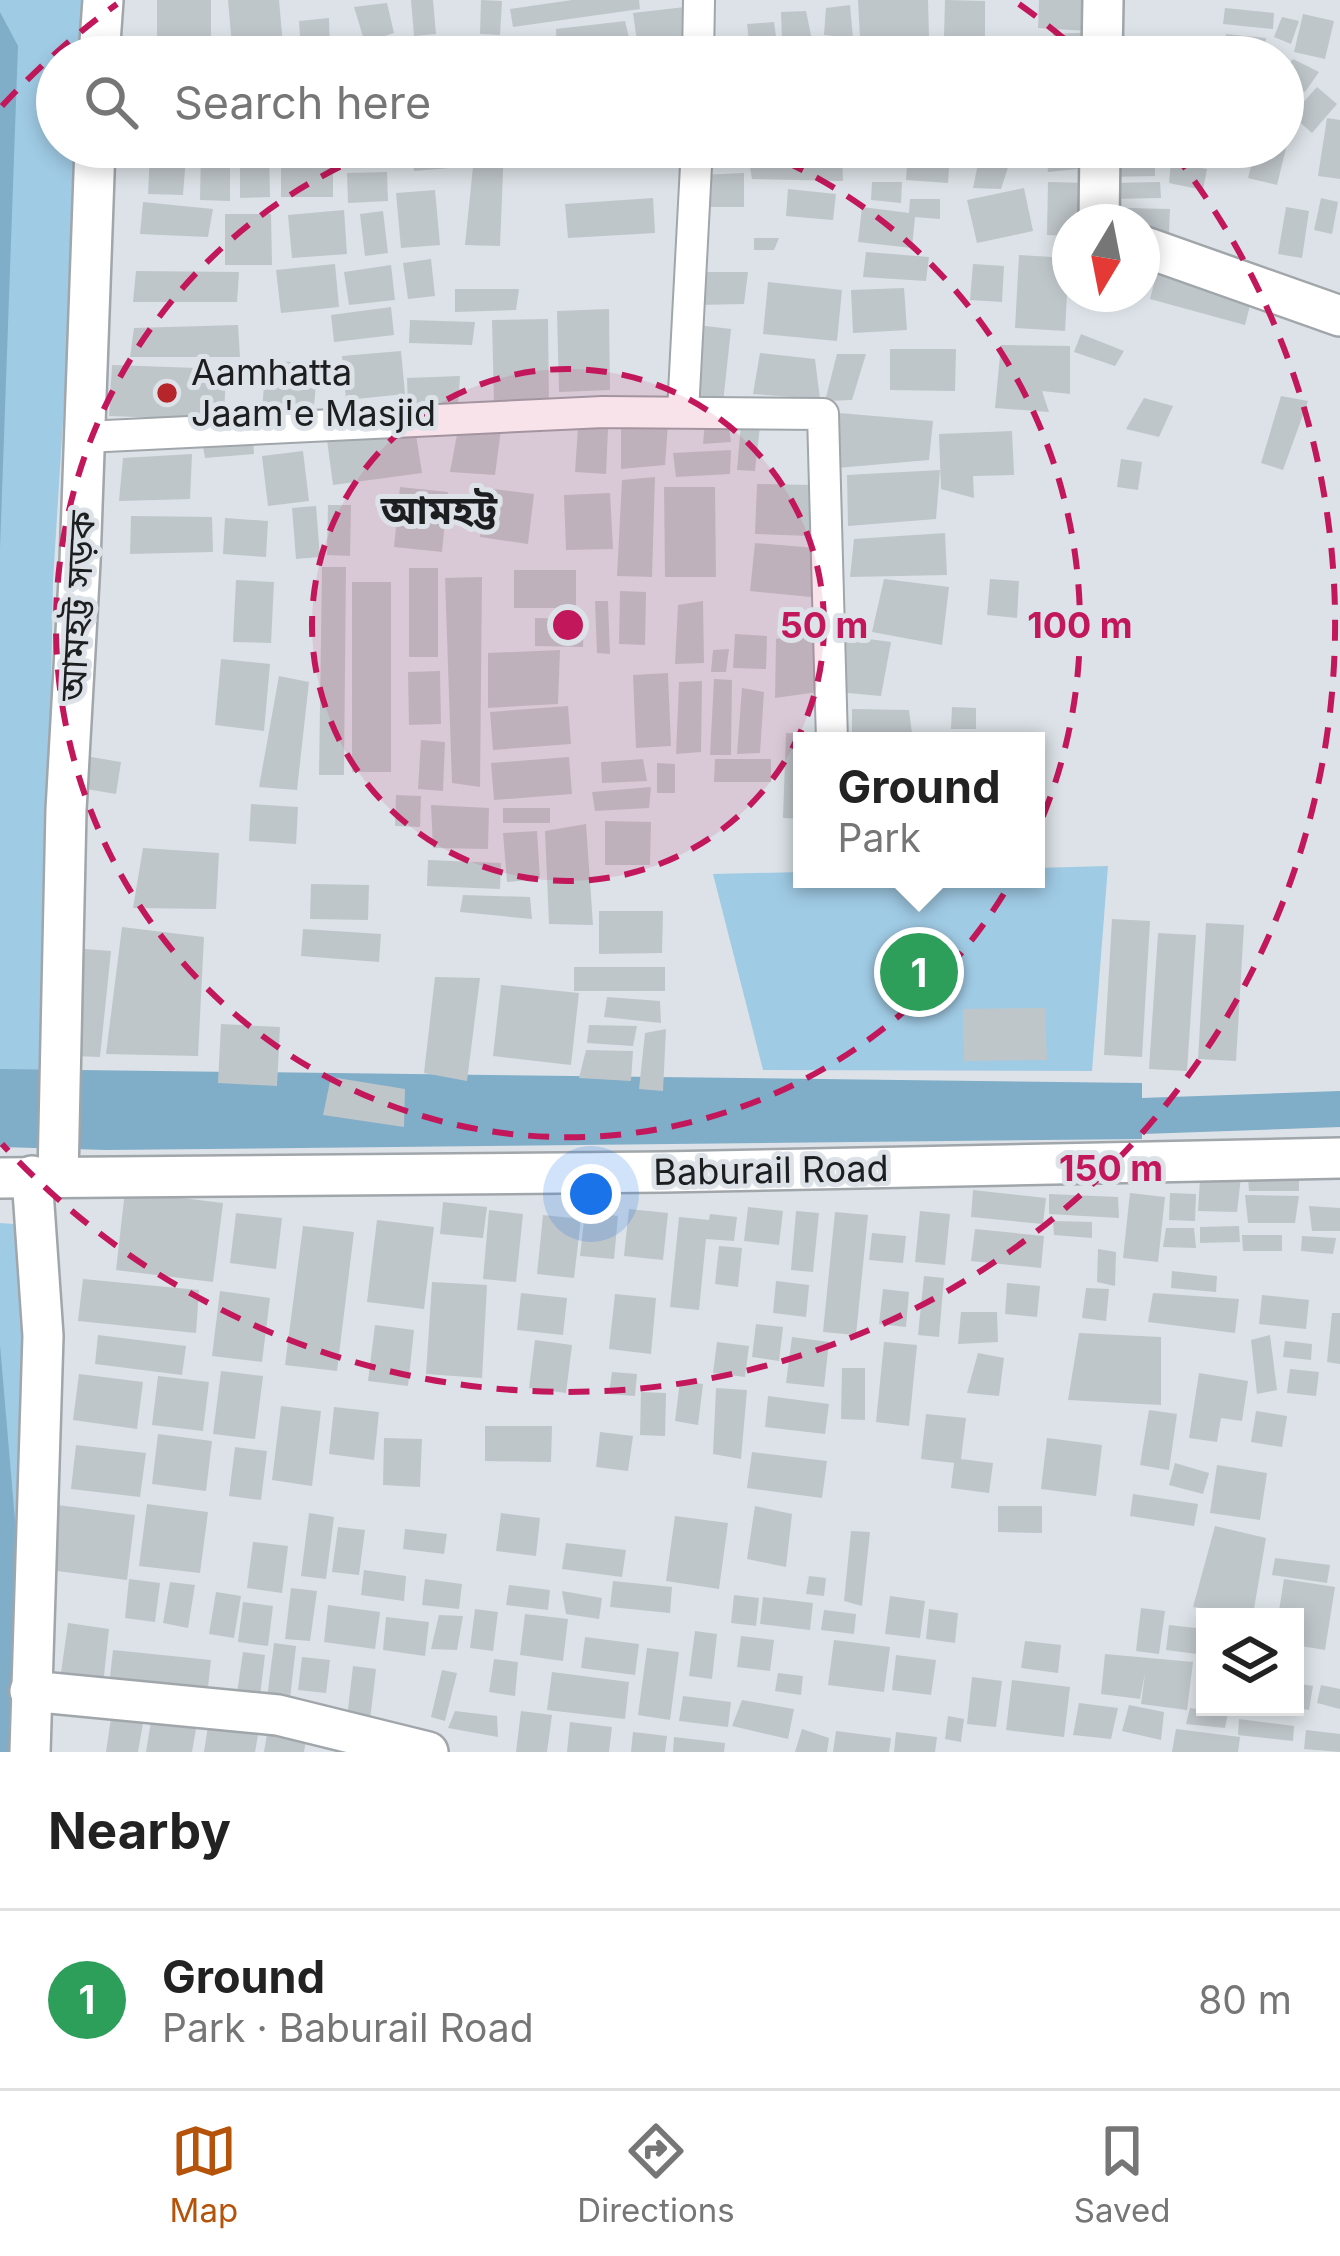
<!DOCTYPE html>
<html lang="en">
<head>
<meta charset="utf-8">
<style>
	:root { --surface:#fff; --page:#f6f6f6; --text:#222; --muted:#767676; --line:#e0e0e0; --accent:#b45309 }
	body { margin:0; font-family:Inter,"Noto Sans Bengali",sans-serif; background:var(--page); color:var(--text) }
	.controls { position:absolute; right:36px; bottom:36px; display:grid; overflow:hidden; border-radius:0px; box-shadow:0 6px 18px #0003 }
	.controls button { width:108px; height:108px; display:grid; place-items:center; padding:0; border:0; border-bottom:3px solid var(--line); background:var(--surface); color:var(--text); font:60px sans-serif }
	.compass { position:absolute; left:1052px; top:204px; width:108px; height:108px; border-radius:50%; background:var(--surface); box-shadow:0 6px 18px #0003; rotate:190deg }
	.you { position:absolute; left:591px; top:1194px; width:42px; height:42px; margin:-30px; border:9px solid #fff; border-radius:50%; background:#1a73e8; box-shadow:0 0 0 18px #1a73e833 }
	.badge { display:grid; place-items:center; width:78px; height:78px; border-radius:50%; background:var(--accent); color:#fff; font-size:39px; font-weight:700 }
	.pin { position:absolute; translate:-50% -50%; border:6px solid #fff; box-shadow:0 3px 12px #0006 }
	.popup { position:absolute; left:793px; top:732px; width:252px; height:156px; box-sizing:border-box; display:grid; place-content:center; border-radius:0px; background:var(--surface); filter:drop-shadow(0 3px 9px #0005); font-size:39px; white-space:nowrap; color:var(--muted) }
	.popup b { font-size:45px; color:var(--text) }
	.popup::after { content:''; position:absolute; left:50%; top:100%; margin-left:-24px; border:24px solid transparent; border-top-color:var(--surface) }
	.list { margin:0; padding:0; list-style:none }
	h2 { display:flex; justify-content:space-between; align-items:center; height:156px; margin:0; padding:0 48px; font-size:51px }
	h2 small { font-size:39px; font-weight:400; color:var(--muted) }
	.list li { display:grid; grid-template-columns:78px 1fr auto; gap:36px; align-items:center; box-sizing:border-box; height:180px; padding:0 48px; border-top:3px solid var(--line) }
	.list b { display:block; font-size:45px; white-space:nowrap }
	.list p { margin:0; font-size:39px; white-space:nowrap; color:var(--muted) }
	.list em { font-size:39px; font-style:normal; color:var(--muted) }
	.icon { flex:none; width:66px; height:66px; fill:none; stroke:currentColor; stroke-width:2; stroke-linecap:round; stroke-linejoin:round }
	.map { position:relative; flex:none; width:1340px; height:1752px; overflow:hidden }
	.search { position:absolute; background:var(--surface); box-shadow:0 6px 18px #0003; left:36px; right:36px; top:36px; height:132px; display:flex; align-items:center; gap:30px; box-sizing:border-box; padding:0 42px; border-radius:66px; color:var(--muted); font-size:45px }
	.sheet { height:336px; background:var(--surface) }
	nav { display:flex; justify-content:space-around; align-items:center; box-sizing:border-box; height:168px; border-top:3px solid var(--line); background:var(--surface); font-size:33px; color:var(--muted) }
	nav a { display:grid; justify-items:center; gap:6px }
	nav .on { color:var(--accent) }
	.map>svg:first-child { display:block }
	.green { fill:#a0cbe5 }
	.water { fill:#80adc8 }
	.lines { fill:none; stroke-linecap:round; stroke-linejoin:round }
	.canal { stroke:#80adc8; stroke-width:36 }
	.building { fill:#bfc6ca }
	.pedestrian-casing { stroke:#a0a6aa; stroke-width:34 }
	.minor-casing { stroke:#a0a6aa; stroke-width:44 }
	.pedestrian { stroke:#fff; stroke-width:30 }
	.minor { stroke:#fff; stroke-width:39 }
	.ring { fill:none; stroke:#c2185b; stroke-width:6; stroke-dasharray:21 15 }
	.poi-dot { fill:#b5252a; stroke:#dce2e7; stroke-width:4.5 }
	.labels { text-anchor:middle; stroke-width:10; stroke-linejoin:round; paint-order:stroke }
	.poi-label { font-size:36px; fill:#1c1e20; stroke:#dce2e7; text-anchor:start }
	.street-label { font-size:36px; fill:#1c1e20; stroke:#dce2e7 }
	.neighbourhood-label { font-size:39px; font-weight:bold; fill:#1c1e20; stroke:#dce2e7 }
	.centre { fill:#c2185b; stroke:#dce2e7; stroke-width:6 }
	.ring-label { font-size:36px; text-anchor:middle; font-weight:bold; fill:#c2185b; stroke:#dce2e7; stroke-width:10; stroke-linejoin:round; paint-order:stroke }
</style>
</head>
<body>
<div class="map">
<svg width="1340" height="1752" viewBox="0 0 1340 1752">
	<rect width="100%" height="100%" fill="#dce2e7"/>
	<g class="green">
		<polygon points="0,0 88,0 85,57 57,57 57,147 80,147 53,581 44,1083 0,1082"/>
		<polygon points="1108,866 1092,1071 763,1070 713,874 802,872 802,879 1036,879 1036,868"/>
		<polygon points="0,1223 14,1224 33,1380 33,1537 0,1752"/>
	</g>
	<g class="water">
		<polygon points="0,12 18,46 0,549"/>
		<polygon points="0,1069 1142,1083 1142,1139 107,1150 0,1147"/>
		<polygon points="0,1345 16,1532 13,1752 0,1752"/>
	</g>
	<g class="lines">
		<polyline class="canal" points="1142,1116 1340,1109"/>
	</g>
	<g class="building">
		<rect x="157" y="0" width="54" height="57"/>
		<polygon points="228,0 279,0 284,57 233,57"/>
		<polygon points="411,0 433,0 436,34 414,36"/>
		<polygon points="481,0 502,1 500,35 480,34"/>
		<polygon points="572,0 639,0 640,9 513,27 510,9"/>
		<polygon points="858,0 928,0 929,36 860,38"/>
		<polygon points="945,0 985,1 985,38 944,36"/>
		<polygon points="1039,0 1091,0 1089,31 1038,28"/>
		<polygon points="387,3 394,33 365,43 354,7"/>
		<polygon points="850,5 853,38 824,35 826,8"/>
		<polygon points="685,7 690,47 639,56 633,13"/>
		<polygon points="1225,8 1274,13 1273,29 1223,24"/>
		<polygon points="806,11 812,40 782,41 781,12"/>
		<polygon points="1303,14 1334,21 1325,59 1294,52"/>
		<polygon points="1282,17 1299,21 1291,44 1274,37"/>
		<polygon points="329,18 330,53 301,51 299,21"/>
		<polygon points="625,21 634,57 557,57 556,29"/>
		<polygon points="774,22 779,57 751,57 747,24"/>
		<polygon points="1096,32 1097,57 1055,57 1053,34"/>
		<polygon points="1226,34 1266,38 1264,53 1227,48"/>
		<polygon points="988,38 1043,41 1045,57 988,57"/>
		<polygon points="479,39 481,57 462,57 461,42"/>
		<polygon points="396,43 397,57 370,57 369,48"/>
		<polygon points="451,43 452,57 429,57 428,45"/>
		<polygon points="817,44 855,46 854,57 816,57"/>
		<polygon points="871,44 921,49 920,57 869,57"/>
		<polygon points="1293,59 1319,72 1305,92 1283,80 1283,73"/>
		<polygon points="1317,87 1337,104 1312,133 1292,115"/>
		<polygon points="1327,118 1340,120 1340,179 1318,176"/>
		<polygon points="1283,139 1288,140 1277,185 1248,178 1256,147 1283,147"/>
		<polygon points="240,147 269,147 270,197 240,198"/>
		<rect x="281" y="147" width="52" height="50"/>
		<polygon points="364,147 395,147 396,163 365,165"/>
		<polygon points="412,147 460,147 462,167 414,171"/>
		<polygon points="475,147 504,147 500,246 465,245"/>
		<polygon points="1046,147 1096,147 1099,167 1048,172"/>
		<polygon points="1163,147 1198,147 1194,158 1162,154"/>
		<polygon points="201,148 230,149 230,201 200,200"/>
		<polygon points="908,148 950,151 948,183 906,180"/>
		<polygon points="981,149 1013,152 1001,189 973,188"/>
		<polygon points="150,154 186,156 183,195 148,194"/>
		<polygon points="842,154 843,181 752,179 748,155"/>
		<polygon points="1171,163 1207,169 1203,190 1169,183"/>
		<polygon points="1155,165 1155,176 1106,177 1107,167"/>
		<polygon points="387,172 388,201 348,203 347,173"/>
		<polygon points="744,173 744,207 702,207 701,175"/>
		<polygon points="872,182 902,182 901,203 871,200"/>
		<polygon points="1048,182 1088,183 1087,222 1070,222 1070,236 1047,235"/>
		<polygon points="1160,182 1161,198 1109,199 1109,183"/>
		<polygon points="1024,188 1033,231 977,243 967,200"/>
		<polygon points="788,189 836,194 833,220 786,216"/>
		<polygon points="435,190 440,245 401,248 396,193"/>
		<polygon points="653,198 655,233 568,238 565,204"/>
		<polygon points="1321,198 1338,202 1332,234 1314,230"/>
		<polygon points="910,199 940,199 940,219 915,217 912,248 858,242 862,207 909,213"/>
		<polygon points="143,202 213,209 208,237 140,234"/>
		<polygon points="1286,207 1309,211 1302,258 1278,254"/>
		<polygon points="1126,208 1170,209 1169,232 1142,232 1142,222 1126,222"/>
		<polygon points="344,210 347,254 292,258 288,215"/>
		<polygon points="383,211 388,253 365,256 360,214"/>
		<polygon points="225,214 271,214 272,265 225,265"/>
		<polygon points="754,238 779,238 774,250 754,250"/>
		<polygon points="866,252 929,257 926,281 863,277"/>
		<polygon points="1019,255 1069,258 1065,331 1015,328"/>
		<polygon points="431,259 435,296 408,299 403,263"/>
		<polygon points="335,264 339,307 281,313 276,270"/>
		<polygon points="973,264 1004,266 1002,302 970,300"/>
		<polygon points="391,265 395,300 349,305 344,272"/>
		<polygon points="1158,268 1253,294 1245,325 1150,299"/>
		<polygon points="136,271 239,272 237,302 133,302"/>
		<polygon points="697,272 748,272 744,304 698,305"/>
		<polygon points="768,282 842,290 837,341 763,334"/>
		<polygon points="904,288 907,330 853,333 851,290"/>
		<polygon points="455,289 519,289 516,310 455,312"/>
		<polygon points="391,307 394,335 334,342 331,315"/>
		<polygon points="609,309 610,390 559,392 557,311"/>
		<polygon points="548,319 549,403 494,404 492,320"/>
		<polygon points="410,320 475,322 472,345 409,343"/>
		<polygon points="238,325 240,357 130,357 134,328"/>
		<polygon points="697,325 731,329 723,403 692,401"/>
		<polygon points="1081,334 1124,351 1115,366 1074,352"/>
		<polygon points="1001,345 1070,346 1070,394 1042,391 1049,412 995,408"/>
		<polygon points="890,349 956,349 955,391 890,390"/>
		<polygon points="401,351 405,394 346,400 342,356"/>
		<polygon points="760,353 815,359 820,399 753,394"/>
		<polygon points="837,354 866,354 852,400 825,401"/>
		<polygon points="266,360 318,364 313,416 262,411"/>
		<polygon points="112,365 226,369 224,420 109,416"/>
		<polygon points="460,376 458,407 408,409 407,378"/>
		<polygon points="1281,396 1308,401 1283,470 1261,463"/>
		<polygon points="1144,398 1173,406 1159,437 1126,429"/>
		<polygon points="839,413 933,421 929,460 837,468"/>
		<polygon points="705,420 728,420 731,442 703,444"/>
		<polygon points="621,423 668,424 665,465 621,469"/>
		<polygon points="741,424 760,426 755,471 737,470"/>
		<polygon points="578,427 608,429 606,474 575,472"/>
		<polygon points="415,428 422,473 333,485 327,440"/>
		<polygon points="458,429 501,430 495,475 450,472"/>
		<polygon points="1012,431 1014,475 973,476 974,498 941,489 939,434"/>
		<polygon points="253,437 254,454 205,458 202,441"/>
		<polygon points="731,450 730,474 676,477 673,453"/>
		<polygon points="303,451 309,501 268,506 262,456"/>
		<polygon points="192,454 190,499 119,501 123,458"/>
		<polygon points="1121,459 1142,462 1138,490 1117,487"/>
		<polygon points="940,470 936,519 848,526 847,475"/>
		<polygon points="655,477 652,577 617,576 622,480"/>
		<polygon points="757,484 812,485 811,536 755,534"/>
		<polygon points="400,487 448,492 442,552 394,547"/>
		<polygon points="664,487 715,487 716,577 665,577"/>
		<polygon points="486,488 534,494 528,544 480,537"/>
		<polygon points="610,493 613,549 566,550 564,495"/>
		<polygon points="328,505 351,505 350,556 327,555"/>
		<polygon points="316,506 320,557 296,559 292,508"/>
		<polygon points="131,516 212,517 213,552 130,554"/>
		<polygon points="225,518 268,521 266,557 223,554"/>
		<polygon points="945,533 947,575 850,577 854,539"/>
		<polygon points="755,543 816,548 811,597 750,591"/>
		<polygon points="322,567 346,567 344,775 319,775"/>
		<rect x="409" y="568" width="29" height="89"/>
		<rect x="514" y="570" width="62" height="38"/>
		<polygon points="482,577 480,787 452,783 445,578"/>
		<polygon points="884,579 949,587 942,645 872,632"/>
		<polygon points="990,579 1019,581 1017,618 987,615"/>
		<polygon points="236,580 274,582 271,643 233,642"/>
		<rect x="352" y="582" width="39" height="190"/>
		<polygon points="620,591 646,592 645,645 619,644"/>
		<polygon points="595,601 608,601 610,654 597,653"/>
		<polygon points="703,601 704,663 675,664 678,605"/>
		<polygon points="535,618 584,619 583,647 535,646"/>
		<polygon points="822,629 825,691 775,698 776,639"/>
		<polygon points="735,634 767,636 766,669 733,668"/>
		<polygon points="846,636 891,642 881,696 837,692"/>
		<polygon points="729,649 726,672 711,672 713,650"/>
		<polygon points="560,650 558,704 488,708 488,653"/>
		<polygon points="221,659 270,664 264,731 215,725"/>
		<polygon points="440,671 441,724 409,725 408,672"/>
		<polygon points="668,673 671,746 636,748 633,675"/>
		<polygon points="279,676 309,682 297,790 259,787"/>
		<polygon points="714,679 732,680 731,755 710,755"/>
		<polygon points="702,681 701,752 676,754 679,682"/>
		<polygon points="742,688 764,692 760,753 737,754"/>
		<polygon points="568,706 571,744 493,750 490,712"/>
		<polygon points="952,707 976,708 976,729 951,729"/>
		<polygon points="852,709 909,710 913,741 852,741"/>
		<polygon points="786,733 840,735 840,741 802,741 802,819 783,818"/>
		<polygon points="421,740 445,742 443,791 418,789"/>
		<polygon points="85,756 121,762 116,794 80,788"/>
		<polygon points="569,757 572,794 494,800 491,763"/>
		<polygon points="643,759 647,781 602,783 601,762"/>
		<polygon points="715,759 771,759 771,782 714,782"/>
		<polygon points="657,763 675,764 675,793 657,793"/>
		<polygon points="651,787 649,808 595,811 592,792"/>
		<polygon points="396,795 421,796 420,827 395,826"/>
		<polygon points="251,804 298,807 296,844 249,841"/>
		<polygon points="431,805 489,808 488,849 433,848"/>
		<rect x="503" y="808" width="47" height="15"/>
		<polygon points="605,821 651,822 650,865 605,865"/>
		<polygon points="586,824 593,925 549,924 545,831"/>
		<polygon points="537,831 540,879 507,882 503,833"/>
		<polygon points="143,848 219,853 216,909 133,908"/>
		<polygon points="428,860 501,863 500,889 427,886"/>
		<polygon points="311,884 369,885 368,920 310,919"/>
		<polygon points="463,895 530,897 532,919 460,912"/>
		<polygon points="599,911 663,911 662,953 599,954"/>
		<polygon points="1112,919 1150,921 1142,1057 1104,1055"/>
		<polygon points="1206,923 1244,925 1236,1061 1198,1059"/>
		<polygon points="122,927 204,937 198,1056 106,1054"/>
		<polygon points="303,929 381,934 379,962 301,956"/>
		<polygon points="1158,933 1196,935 1187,1071 1149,1069"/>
		<polygon points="85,949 111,951 100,1057 72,1056"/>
		<rect x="574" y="967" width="91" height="24"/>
		<polygon points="435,977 480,978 467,1081 424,1073"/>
		<polygon points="501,985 579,993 571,1065 493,1056"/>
		<polygon points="607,997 660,1001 661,1023 604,1017"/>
		<polygon points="1045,1008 1047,1060 964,1061 963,1009"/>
		<polygon points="221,1024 280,1027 277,1086 218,1083"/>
		<polygon points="589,1025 637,1026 633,1046 587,1043"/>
		<polygon points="666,1029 663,1091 639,1089 645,1033"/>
		<polygon points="586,1050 633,1051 631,1081 579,1078"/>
		<polygon points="331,1077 405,1089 404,1127 323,1115"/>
		<polygon points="1299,1174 1299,1191 1249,1191 1248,1177"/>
		<polygon points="1241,1177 1237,1212 1198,1211 1200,1179"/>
		<polygon points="973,1190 1046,1198 1043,1224 971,1217"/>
		<polygon points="125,1191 223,1203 213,1282 116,1270"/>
		<polygon points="1130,1193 1165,1197 1158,1262 1123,1258"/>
		<polygon points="1170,1193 1196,1194 1195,1221 1169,1220"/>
		<polygon points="1049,1194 1118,1197 1119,1218 1049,1214"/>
		<polygon points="1245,1195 1299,1196 1295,1223 1248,1223"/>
		<polygon points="443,1202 487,1207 483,1238 440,1234"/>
		<polygon points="1309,1206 1340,1208 1340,1231 1312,1231"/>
		<polygon points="748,1207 783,1211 779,1245 744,1241"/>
		<polygon points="629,1209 668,1213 663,1260 624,1256"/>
		<polygon points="489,1210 523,1214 516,1282 483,1279"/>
		<polygon points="796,1211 819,1213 813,1272 791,1270"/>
		<polygon points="920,1211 950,1214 945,1265 915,1262"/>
		<polygon points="585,1212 618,1216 614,1259 580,1256"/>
		<polygon points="835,1212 868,1215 856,1335 823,1332"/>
		<polygon points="236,1213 282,1218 276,1269 230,1263"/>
		<polygon points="710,1214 737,1217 734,1241 706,1239 699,1310 670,1307 679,1217 709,1220"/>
		<polygon points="543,1215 581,1219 574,1278 537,1274"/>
		<polygon points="377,1220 434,1227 424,1309 367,1302"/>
		<polygon points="1053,1221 1092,1222 1092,1238 1054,1235"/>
		<polygon points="303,1226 354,1232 337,1371 285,1365"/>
		<polygon points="1239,1226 1240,1242 1200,1243 1200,1227"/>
		<polygon points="1166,1228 1194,1228 1196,1248 1163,1247"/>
		<polygon points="975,1229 1044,1236 1041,1268 971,1261"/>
		<polygon points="872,1233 906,1236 903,1263 869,1260"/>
		<polygon points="1242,1235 1282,1235 1282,1251 1243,1251"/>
		<polygon points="1302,1236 1336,1238 1333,1254 1301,1251"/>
		<polygon points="719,1246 742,1248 738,1287 715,1284"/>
		<polygon points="1098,1249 1116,1252 1115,1286 1097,1282"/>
		<polygon points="1172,1271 1217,1276 1216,1292 1171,1288"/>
		<polygon points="924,1276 944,1278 939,1337 918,1335"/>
		<polygon points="83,1279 199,1290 196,1333 78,1321"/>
		<polygon points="776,1281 809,1285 806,1317 773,1313"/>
		<polygon points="432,1282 487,1285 482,1378 426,1374"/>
		<polygon points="1007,1283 1040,1286 1037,1317 1005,1314"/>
		<polygon points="1086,1288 1109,1289 1106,1321 1082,1318"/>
		<polygon points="883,1289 909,1292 906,1327 879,1324"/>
		<polygon points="220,1291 270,1298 262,1362 212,1356"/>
		<polygon points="521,1293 567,1298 563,1335 517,1330"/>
		<polygon points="1153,1293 1239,1299 1235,1333 1148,1322"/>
		<polygon points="615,1294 656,1298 651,1354 609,1349"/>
		<polygon points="1262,1295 1309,1300 1306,1329 1259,1324"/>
		<polygon points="961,1312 997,1312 998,1342 958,1344"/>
		<polygon points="1332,1313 1340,1313 1340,1364 1327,1362"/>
		<polygon points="756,1324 783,1327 779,1361 752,1357"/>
		<polygon points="375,1325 414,1330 408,1386 368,1381"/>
		<polygon points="1079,1333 1161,1337 1161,1405 1068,1400"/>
		<polygon points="98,1335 186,1346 182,1375 95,1364"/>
		<polygon points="1270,1335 1277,1390 1257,1394 1251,1340"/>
		<polygon points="792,1337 829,1342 824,1387 786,1383"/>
		<polygon points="535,1340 572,1345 566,1393 529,1388"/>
		<polygon points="1285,1341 1312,1344 1311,1360 1283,1357"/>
		<polygon points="717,1342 749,1346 745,1377 713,1373"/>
		<polygon points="884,1342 917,1345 909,1426 876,1422"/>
		<polygon points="978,1353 1004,1358 999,1396 967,1393"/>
		<polygon points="842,1368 865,1368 865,1420 841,1419"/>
		<polygon points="1290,1369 1319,1372 1316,1396 1287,1393"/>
		<polygon points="221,1371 263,1376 255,1439 213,1434"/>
		<polygon points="612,1372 637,1374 635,1396 609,1394"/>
		<polygon points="1199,1373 1248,1381 1242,1421 1221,1418 1217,1442 1189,1438"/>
		<polygon points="79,1374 143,1382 137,1429 73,1420"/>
		<polygon points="158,1376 209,1382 203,1431 152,1425"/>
		<polygon points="680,1381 703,1384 698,1425 675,1421"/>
		<polygon points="716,1388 747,1390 741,1459 713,1454"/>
		<polygon points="641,1392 666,1393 665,1436 640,1435"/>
		<polygon points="768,1396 829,1404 825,1434 765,1427"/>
		<polygon points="281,1406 321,1411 312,1486 272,1480"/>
		<polygon points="334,1407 379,1412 374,1460 329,1454"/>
		<polygon points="1149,1410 1177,1414 1169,1470 1140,1465"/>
		<polygon points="1256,1411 1287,1416 1282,1447 1251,1442"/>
		<polygon points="926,1414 966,1418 961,1459 993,1463 989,1493 951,1488 954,1463 921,1459"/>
		<polygon points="485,1426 552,1426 551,1462 485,1461"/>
		<polygon points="600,1432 633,1436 628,1471 596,1467"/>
		<polygon points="158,1434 212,1441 206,1491 152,1484"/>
		<polygon points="384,1438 422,1439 420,1487 383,1485"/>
		<polygon points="1047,1438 1102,1445 1096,1496 1041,1489"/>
		<polygon points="76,1445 146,1453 140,1497 71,1489"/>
		<polygon points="235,1447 267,1451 261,1500 229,1496"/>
		<polygon points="752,1452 827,1461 822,1498 747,1488"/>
		<polygon points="1175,1463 1209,1473 1203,1494 1169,1485"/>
		<polygon points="1217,1465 1267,1473 1260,1520 1210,1513"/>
		<polygon points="1133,1494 1198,1504 1194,1526 1130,1516"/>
		<polygon points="50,1504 135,1515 127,1580 42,1569"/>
		<polygon points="147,1504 208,1512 200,1573 139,1566"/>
		<polygon points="755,1506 792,1514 786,1567 747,1559"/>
		<polygon points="998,1506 1042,1506 1042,1533 998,1532"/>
		<polygon points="309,1513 334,1517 326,1579 301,1576"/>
		<polygon points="501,1513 540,1518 536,1556 496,1551"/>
		<polygon points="675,1516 728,1523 719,1589 666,1581"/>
		<polygon points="1215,1526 1266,1538 1253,1615 1193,1607"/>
		<polygon points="338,1527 365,1530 359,1575 332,1572"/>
		<polygon points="405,1529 447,1534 444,1554 403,1549"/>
		<polygon points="851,1531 870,1532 862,1606 844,1601"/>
		<polygon points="253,1542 288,1546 282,1593 247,1588"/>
		<polygon points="566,1543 626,1550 622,1577 562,1569"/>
		<polygon points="1275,1558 1330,1565 1327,1583 1272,1575"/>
		<polygon points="364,1570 406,1576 404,1601 361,1595"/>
		<polygon points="809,1576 826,1578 824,1596 806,1594"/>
		<polygon points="129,1579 160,1583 155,1622 125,1618"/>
		<polygon points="425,1579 462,1584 459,1609 422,1605"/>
		<polygon points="1284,1579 1335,1587 1325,1650 1295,1645 1295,1617 1278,1617"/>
		<polygon points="613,1581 672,1587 670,1613 610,1607"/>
		<polygon points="170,1582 195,1585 188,1628 163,1623"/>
		<polygon points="509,1585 550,1590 548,1610 506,1605"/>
		<polygon points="291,1588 317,1591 310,1641 285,1639"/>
		<polygon points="562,1591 602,1598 599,1619 566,1614"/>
		<polygon points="216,1592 241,1596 234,1638 209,1634"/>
		<polygon points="734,1595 759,1598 756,1626 731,1623"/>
		<polygon points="890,1596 925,1601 920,1638 885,1634"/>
		<polygon points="763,1597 813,1603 810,1630 760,1624"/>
		<polygon points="243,1602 273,1606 268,1646 238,1642"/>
		<polygon points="328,1605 380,1612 375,1649 324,1642"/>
		<polygon points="1141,1608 1165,1611 1159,1654 1136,1651"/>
		<polygon points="475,1609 498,1612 493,1651 470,1648"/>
		<polygon points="929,1609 958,1613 955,1643 926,1639"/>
		<polygon points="824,1610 856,1614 854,1634 821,1630"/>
		<polygon points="525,1614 568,1619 563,1661 520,1655"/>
		<polygon points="439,1615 463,1616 457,1650 431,1649"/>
		<polygon points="386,1617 429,1622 425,1656 383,1650"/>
		<polygon points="68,1623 109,1629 103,1685 60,1680"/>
		<polygon points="1169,1625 1205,1629 1205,1655 1166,1650"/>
		<polygon points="695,1631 717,1634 712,1679 689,1676"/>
		<polygon points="741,1636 774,1640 770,1671 737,1667"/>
		<polygon points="585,1637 639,1644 635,1675 581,1668"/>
		<polygon points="834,1640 890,1647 884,1692 828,1685"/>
		<polygon points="1025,1641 1061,1645 1058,1673 1021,1668"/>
		<polygon points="274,1643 296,1646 289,1708 266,1706"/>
		<polygon points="647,1648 679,1652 670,1720 638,1715"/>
		<polygon points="113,1650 211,1660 207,1696 109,1686"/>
		<polygon points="243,1652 265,1655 260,1696 237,1693"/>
		<polygon points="1105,1654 1193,1662 1187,1710 1141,1704 1145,1673 1140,1699 1101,1694"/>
		<polygon points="896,1655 936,1660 931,1695 892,1690"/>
		<polygon points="302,1657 330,1660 326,1693 298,1690"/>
		<polygon points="494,1659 518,1662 515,1696 489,1692"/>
		<polygon points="353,1666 376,1669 370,1720 347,1718"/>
		<polygon points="442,1670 457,1673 445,1721 431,1717"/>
		<polygon points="552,1672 629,1682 625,1719 547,1710"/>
		<polygon points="778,1673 803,1676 801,1695 775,1691"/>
		<polygon points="972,1677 1002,1681 996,1727 967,1724"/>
		<polygon points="1012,1680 1070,1687 1064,1737 1006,1730"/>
		<polygon points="1295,1683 1313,1686 1309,1710 1295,1708"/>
		<polygon points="1321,1685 1340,1689 1340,1709 1317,1703"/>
		<polygon points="683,1696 731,1702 728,1727 679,1721"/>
		<polygon points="742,1700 794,1709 788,1739 732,1726"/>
		<polygon points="1079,1703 1118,1708 1111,1739 1073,1735"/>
		<polygon points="1129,1705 1164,1712 1161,1740 1122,1731"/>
		<polygon points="1190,1708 1228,1713 1225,1728 1186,1724"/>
		<polygon points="455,1711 497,1716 498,1737 448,1728"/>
		<polygon points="521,1711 552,1715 547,1752 516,1752"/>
		<polygon points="152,1715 197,1723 192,1752 146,1752"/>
		<polygon points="948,1716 964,1719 961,1742 945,1739"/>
		<polygon points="111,1718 143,1723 138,1752 106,1752"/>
		<polygon points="1239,1719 1294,1726 1293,1741 1238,1735"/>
		<polygon points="570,1722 612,1727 609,1752 567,1752"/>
		<polygon points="208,1726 258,1735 255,1752 204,1752"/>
		<polygon points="268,1728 307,1734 304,1752 264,1752"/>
		<polygon points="802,1729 829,1738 827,1752 795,1752"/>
		<polygon points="1176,1729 1240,1737 1238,1752 1172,1752"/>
		<polygon points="1306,1730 1340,1734 1340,1752 1304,1749"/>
		<polygon points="836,1731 891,1738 889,1752 833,1752"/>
		<polygon points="633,1732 667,1736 665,1752 631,1752"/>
		<polygon points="896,1732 937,1737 935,1752 894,1752"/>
		<polygon points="674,1737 725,1743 724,1752 673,1752"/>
	</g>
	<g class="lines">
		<g class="pedestrian-casing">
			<g id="pedestrian">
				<polyline points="698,57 699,0"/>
				<polyline points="683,412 697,147"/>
				<polyline points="85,437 603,412 823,414 832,741"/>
			</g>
		</g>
		<g class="minor-casing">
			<g id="minor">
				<polyline points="99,57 103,0"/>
				<polyline points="1102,57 1103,0"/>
				<polyline points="1099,222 1100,147"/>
				<polyline points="1142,246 1340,316"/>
				<polyline points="58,1176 66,810 80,562 95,147"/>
				<polyline points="0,1178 663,1172 1340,1158"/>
				<polyline points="30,1691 278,1715 428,1752"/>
				<polyline points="30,1752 43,1336 32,1176"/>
			</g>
		</g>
		<use href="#pedestrian" class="pedestrian"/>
		<use href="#minor" class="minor"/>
	</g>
	<circle cx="568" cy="625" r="256" fill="#c2185b" fill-opacity=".12"/>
	<g class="ring">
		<circle cx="568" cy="625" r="256"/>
		<path d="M751 147A512 512 0 1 1 385 147"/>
		<path d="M2 106A768 768 0 0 1 117 4M1019 4A768 768 0 0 1 1082 54M1173 152A768 768 0 0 1 2 1144"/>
	</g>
	<circle class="poi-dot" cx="167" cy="393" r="12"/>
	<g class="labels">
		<g class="poi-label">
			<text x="191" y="385">Aamhatta<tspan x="191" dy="41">Jaam'e Masjid</tspan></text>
		</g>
		<g class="street-label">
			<text transform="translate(77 606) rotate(-87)" y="13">আমহট্ট সড়ক</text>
			<text transform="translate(771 1170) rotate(-1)" y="13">Baburail Road</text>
		</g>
		<g class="neighbourhood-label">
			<text x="439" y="524">আমহট্ট</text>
		</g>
	</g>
	<circle cx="568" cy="625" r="18" class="centre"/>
	<g class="ring-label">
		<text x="824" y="638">50 m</text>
		<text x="1080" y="638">100 m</text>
		<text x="1111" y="1181">150 m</text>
	</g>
</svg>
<div class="controls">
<button><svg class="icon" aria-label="layers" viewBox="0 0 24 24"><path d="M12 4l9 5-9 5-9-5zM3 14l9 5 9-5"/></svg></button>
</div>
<svg class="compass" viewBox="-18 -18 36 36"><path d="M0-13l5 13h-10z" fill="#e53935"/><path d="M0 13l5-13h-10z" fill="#767676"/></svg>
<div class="you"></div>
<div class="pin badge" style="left:919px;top:972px;background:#2e9e5b">1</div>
<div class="popup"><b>Ground</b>Park</div>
<div class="search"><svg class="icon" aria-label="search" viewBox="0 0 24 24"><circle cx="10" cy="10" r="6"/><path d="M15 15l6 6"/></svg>Search here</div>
</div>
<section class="sheet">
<h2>Nearby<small></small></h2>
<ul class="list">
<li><span class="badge" style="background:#2e9e5b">1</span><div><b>Ground</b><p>Park · Baburail Road</p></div><em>80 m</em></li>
</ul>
</section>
<nav>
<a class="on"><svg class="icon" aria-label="map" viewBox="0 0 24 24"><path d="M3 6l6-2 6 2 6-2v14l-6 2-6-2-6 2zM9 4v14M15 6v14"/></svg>Map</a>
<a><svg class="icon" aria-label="directions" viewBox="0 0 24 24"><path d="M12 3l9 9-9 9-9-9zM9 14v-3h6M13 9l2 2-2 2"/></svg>Directions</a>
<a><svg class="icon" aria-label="saved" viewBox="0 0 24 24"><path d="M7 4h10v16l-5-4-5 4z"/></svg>Saved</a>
</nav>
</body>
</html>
